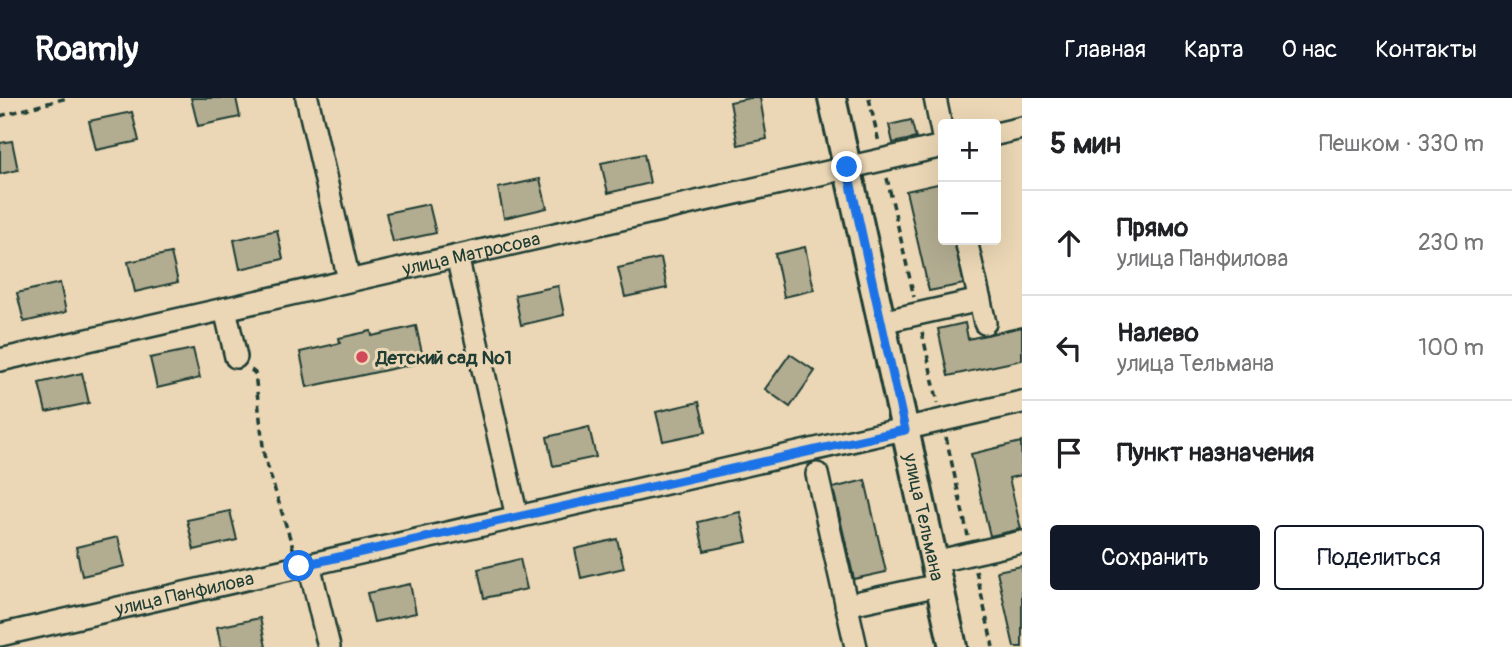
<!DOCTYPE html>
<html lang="ru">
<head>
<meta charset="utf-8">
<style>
	:root { --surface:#fff; --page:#f2f2f2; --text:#202124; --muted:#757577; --line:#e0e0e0; --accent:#111827 }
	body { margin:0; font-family:Pangolin,sans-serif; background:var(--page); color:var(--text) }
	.controls { position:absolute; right:21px; top:21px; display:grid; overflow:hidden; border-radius:7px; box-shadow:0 7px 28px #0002 }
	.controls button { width:63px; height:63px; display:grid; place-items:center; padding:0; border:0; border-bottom:2px solid var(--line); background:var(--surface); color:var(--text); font:35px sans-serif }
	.stop { position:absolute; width:21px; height:21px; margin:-16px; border:5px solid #1a73e8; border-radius:50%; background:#fff }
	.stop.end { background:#1a73e8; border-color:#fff; box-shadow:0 2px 7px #0008 }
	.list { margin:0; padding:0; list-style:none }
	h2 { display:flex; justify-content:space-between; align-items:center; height:91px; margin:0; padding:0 28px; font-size:30px }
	h2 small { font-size:23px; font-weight:400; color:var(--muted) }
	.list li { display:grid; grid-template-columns:46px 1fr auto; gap:21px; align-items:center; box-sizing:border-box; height:105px; padding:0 28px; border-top:2px solid var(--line) }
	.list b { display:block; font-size:26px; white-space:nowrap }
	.list p { margin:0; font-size:23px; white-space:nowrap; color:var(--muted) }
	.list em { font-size:23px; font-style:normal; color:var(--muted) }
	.actions { display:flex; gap:14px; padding:21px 28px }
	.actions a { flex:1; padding:16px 0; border:2px solid var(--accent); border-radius:7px; text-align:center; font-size:24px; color:var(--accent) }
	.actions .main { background:var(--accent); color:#fff }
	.icon { flex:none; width:38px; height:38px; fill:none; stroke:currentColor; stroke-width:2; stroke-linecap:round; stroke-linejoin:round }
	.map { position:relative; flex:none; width:1022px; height:549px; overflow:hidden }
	header { display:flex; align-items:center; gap:42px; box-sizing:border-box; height:98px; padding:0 35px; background:var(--accent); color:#fff }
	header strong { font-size:33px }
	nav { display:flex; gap:38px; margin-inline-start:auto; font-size:24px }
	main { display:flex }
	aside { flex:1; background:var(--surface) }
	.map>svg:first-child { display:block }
	.building { fill:#b2ac91; stroke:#1f3d34; stroke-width:2 }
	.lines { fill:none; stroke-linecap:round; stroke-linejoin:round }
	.minor-casing { stroke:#1f3d34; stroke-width:26 }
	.major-casing { stroke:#1f3d34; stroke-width:32 }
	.path { stroke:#1f3d34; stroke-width:3.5; stroke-dasharray:7 5; stroke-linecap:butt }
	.minor { stroke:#ebd7b5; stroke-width:21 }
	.major { stroke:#ebd7b5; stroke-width:26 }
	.route { stroke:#1a73e8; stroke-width:9 }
	.poi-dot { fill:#d1495b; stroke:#ebd7b5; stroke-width:2.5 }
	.labels { text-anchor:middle; stroke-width:6; stroke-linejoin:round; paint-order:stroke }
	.street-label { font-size:19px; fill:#1f3d34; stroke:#ebd7b5 }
	.poi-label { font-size:19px; font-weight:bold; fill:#1f3d34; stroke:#ebd7b5; text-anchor:start }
</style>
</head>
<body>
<header>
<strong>Roamly</strong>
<nav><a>Главная</a><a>Карта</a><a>О нас</a><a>Контакты</a></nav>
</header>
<main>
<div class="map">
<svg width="1022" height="549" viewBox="0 0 1022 549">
	<rect width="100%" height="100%" fill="#ebd7b5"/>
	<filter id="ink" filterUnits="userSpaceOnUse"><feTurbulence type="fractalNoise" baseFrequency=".0143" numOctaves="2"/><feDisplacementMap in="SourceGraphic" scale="14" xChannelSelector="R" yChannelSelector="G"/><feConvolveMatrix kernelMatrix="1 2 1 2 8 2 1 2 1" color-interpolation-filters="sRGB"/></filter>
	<g filter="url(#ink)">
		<g class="building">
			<polygon points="191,0 236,0 240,19 198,28"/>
			<polygon points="750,0 760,0 767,41 738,47 730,4"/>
			<polygon points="132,14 139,43 96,52 89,23"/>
			<polygon points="911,22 916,40 893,45 889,27"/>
			<polygon points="12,43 18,72 0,76 0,45"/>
			<polygon points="644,56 650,85 608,95 601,65"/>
			<polygon points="540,81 547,110 504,120 498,90"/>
			<polygon points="942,85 943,142 954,142 964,186 929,193 906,93"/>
			<polygon points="429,106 436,135 393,144 386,115"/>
			<polygon points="277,132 283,161 240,171 234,142"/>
			<polygon points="805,149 814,192 784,199 775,156"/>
			<polygon points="171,155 178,184 135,194 128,164"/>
			<polygon points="661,160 667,190 625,199 618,170"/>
			<polygon points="60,185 66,214 24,224 17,195"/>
			<polygon points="558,188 564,217 521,227 515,197"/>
			<polygon points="965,225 968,241 1022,229 1022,262 948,278 938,231"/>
			<polygon points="416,228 424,264 307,289 300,254 340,245 339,240 371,233 372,238"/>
			<polygon points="193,251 200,280 157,290 150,260"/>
			<polygon points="790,256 815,273 790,309 765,291"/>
			<polygon points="82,275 89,305 46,314 39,285"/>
			<polygon points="699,304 706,334 663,343 656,314"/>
			<polygon points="589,329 596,359 553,368 547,339"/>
			<polygon points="1021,344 1022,377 1009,380 1021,431 990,438 971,356"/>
			<polygon points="865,382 886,474 854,481 833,390"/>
			<polygon points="230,413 237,442 194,452 187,422"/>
			<polygon points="740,414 747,444 704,453 698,424"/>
			<polygon points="118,439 125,468 82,478 76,449"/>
			<polygon points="617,441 624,470 581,480 575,451"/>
			<polygon points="520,461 527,491 484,500 478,471"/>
			<polygon points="1022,468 1022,549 1014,549 997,473"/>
			<polygon points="410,486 416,515 374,524 367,495"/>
			<polygon points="260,520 266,549 221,549 217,529"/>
		</g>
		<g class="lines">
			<g class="minor-casing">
				<g id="minor">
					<polyline points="307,0 349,182"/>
					<polyline points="935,0 943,39"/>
					<polyline points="996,36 1022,30"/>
					<polyline points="966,142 985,225"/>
					<polyline points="457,158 517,419"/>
					<polyline points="225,211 236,259"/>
					<polyline points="881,224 980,202"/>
					<path id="s1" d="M0,262L943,48"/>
					<polyline points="817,376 856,549"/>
					<polyline points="934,464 1022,444"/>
					<polyline points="309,466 329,549"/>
					<polyline points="846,507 939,487"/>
					<path id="s2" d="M0,537L1022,304"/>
				</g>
			</g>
			<g class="major-casing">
				<g id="major">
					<path id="s3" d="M832,0L953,549"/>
				</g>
			</g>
			<g class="path">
				<polyline points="869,0 879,45"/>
				<polyline points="0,18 67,0"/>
				<polyline points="887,80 914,199"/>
				<polyline points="922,234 938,305"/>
				<polyline points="251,272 255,275 264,357 294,453"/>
				<polyline points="946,339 968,438"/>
				<polyline points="976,473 993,549"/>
			</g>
			<use href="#minor" class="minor"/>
			<use href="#major" class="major"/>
		</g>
	</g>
	<g class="lines" filter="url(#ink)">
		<polyline class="route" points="299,468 905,332 847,69"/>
	</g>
	<circle class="poi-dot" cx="362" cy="259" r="7"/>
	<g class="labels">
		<g class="street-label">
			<text dy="7" stroke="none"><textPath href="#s1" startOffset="483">улица Матросова</textPath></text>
			<text dy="7" stroke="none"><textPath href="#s3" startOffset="429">улица Тельмана</textPath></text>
			<text dy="7" stroke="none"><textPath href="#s2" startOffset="189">улица Панфилова</textPath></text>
		</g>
		<g class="poi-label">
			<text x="376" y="266">Детский сад №1</text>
		</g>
	</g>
</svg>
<div class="controls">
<button>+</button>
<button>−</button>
</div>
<div class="stop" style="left:299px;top:468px"></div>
<div class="stop end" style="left:847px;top:69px"></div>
</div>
<aside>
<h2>5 мин<small>Пешком · 330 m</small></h2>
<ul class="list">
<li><svg class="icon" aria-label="ahead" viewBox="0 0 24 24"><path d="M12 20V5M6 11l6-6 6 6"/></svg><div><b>Прямо</b><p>улица Панфилова</p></div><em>230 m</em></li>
<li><svg class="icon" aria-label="left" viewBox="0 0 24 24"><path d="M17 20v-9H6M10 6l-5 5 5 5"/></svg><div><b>Налево</b><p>улица Тельмана</p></div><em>100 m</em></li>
<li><svg class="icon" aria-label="arrive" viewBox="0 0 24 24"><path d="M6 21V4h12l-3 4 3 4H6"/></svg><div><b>Пункт назначения</b></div></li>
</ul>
<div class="actions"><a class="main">Сохранить</a><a>Поделиться</a></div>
</aside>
</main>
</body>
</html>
